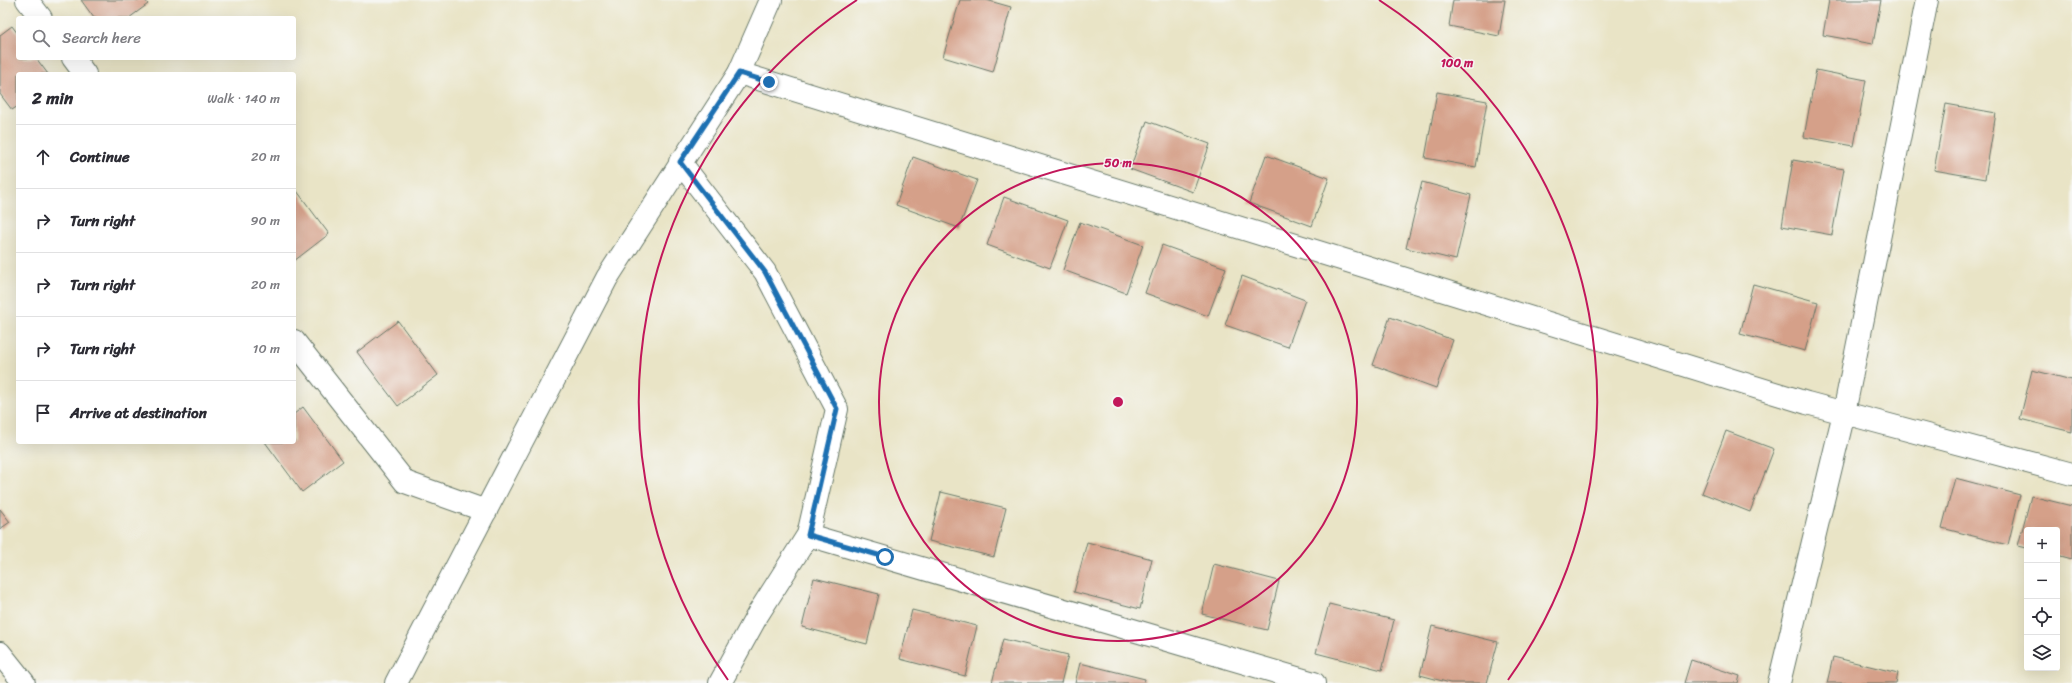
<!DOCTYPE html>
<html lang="en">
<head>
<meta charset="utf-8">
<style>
	body { margin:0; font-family:Sriracha,sans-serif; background:#f2f2f3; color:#2b2b33 }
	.controls { position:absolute; right:12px; bottom:12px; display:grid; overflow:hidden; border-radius:4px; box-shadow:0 4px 16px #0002 }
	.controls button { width:36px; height:36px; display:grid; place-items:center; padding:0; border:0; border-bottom:1px solid #e1e1e2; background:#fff; color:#2b2b33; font:20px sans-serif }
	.stop { position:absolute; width:12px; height:12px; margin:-9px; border:3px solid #1f6fb2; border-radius:50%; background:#fff }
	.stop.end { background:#1f6fb2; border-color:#fff; box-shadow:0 1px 4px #0008 }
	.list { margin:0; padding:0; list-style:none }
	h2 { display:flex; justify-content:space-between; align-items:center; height:52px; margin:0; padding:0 16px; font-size:17px }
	h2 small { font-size:13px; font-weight:400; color:#7c7c81 }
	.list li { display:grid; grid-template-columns:26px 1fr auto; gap:12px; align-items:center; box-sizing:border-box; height:64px; padding:0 16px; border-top:1px solid #e1e1e2 }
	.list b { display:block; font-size:15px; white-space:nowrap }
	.list em { font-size:13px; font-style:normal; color:#7c7c81 }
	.icon { flex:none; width:22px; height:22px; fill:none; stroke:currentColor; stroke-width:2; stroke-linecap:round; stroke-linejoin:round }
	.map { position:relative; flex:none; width:2072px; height:683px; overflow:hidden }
	.search { position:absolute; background:#fff; box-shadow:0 4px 16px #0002; left:16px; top:16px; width:280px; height:44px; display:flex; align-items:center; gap:10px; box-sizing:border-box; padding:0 14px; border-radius:4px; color:#7c7c81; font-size:15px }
	.panel { position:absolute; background:#fff; box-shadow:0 4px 16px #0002; left:16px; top:72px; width:280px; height:372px; border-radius:4px }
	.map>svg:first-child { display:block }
	.building { fill:#d5a089 }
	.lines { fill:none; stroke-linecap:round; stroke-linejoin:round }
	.street-casing { stroke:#667767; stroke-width:24 }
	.secondary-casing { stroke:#667767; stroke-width:24 }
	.street { stroke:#fff; stroke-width:22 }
	.secondary { stroke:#fff; stroke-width:22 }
	.route { stroke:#1f6fb2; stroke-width:5 }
	.ring { fill:none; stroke:#c2185b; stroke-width:2 }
	.centre { fill:#c2185b; stroke:#f6f6f2; stroke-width:2 }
	.ring-label { font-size:12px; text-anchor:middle; font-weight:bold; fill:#c2185b; stroke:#f6f6f2; stroke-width:3; stroke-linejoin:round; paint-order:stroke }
</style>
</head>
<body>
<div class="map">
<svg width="2072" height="683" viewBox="0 0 2072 683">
	<rect width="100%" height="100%" fill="#f6f6f2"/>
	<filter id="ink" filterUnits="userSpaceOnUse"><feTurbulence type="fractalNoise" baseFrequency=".025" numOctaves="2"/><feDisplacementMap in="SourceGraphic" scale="8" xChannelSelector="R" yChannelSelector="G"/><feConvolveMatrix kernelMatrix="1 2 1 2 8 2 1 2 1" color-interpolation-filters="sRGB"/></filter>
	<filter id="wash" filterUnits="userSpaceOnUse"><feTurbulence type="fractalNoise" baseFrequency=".012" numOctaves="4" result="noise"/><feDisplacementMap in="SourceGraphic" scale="16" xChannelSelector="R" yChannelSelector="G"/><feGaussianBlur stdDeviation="0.9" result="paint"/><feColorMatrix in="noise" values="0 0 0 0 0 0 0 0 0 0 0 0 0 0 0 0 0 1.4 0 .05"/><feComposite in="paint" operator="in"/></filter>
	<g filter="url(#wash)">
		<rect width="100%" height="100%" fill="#e9e4c6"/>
		<g id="blocks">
			<!-- building -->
			<path class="building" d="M81 0H145L148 4 129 18H94Z
				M960 0H986L1011 7 993 72 943 57Z
				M1453 0H1505L1499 36 1449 26Z
				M1829 0H1881L1873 44 1823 35Z
				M12 26 18 34V58H36L48 74H18V106L12 110 0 94V35Z
				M1816 70 1866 80 1854 146 1804 137Z
				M1437 92 1487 101 1476 167 1425 158Z
				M1946 104 1996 113 1985 179 1934 170Z
				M1147 121 1210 144 1193 192 1130 169Z
				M1266 155 1329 178 1312 226 1249 203Z
				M913 157 977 180 959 228 896 205Z
				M1793 160 1844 169 1832 235 1782 226Z
				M1422 182 1471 195 1456 260 1406 248Z
				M294 187 329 234 294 261Z
				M1004 197 1068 220 1050 268 987 245Z
				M1080 222 1143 245 1126 293 1063 270Z
				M1162 245 1226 268 1208 316 1145 293Z
				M1242 276 1305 300 1288 347 1225 325Z
				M1753 284 1818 302 1805 351 1740 334Z
				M1390 317 1453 340 1436 388 1373 365Z
				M398 321 438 375 398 406 357 352Z
				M2032 370 2072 380V432L2020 419Z
				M303 407 343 461 302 492 265 442H294V414Z
				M1726 431 1774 449 1750 512 1702 493Z
				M1955 478 2020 495 2008 545 1942 528Z
				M941 492 1006 508 994 557 929 541Z
				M2031 496 2072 506V559L2057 555V530H2027V548L2018 546Z
				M0 509 10 522 0 529Z
				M1087 542 1152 559 1140 609 1074 592Z
				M1214 564 1279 581 1267 630 1202 614Z
				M814 578 879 594 867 644 802 627Z
				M1329 604 1394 620 1382 670 1316 653Z
				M912 610 977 626 965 676 900 659Z
				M1432 626 1498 642 1487 683H1450L1420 675Z
				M1003 639 1068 655 1061 683H992Z
				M1833 657 1898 673 1896 683H1827Z
				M1691 660 1740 676 1738 683H1684Z
				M1080 663 1145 679 1144 683H1075Z"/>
		</g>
	</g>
	<g filter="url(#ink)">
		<use href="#blocks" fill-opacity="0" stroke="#667767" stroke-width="1"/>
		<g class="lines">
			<defs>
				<path id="street" d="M27 0 41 18
					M73 58 85 74
					M739 73 1807 403 2072 474
					M680 162 765 272 837 409 808 535 758 614 720 683
					M294 341 405 482 486 511
					M808 535 1314 683
					M0 653 24 683
					M1779 683 1844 413 1927 0"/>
				<path id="secondary" d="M396 683 607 278 739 73 771 0"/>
			</defs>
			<!-- street casing -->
			<use href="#street" class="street-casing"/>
			<!-- secondary casing -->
			<use href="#secondary" class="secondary-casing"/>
			<!-- street -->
			<use href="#street" class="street"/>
			<!-- secondary -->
			<use href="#secondary" class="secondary"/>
		</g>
	</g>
	<g class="lines" filter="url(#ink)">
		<!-- route -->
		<path class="route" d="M769 82 739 73 680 162 765 272 837 409 808 535 885 557"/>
	</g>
	<!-- distance rings -->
	<g class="ring">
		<circle cx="1118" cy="402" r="239"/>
		<path d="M728 680A479 479 0 0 1 857 0M1379 0A479 479 0 0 1 1508 680"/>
	</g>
	<circle cx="1118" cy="402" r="6" class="centre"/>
	<g class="ring-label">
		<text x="1457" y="67">100 m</text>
		<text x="1118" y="167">50 m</text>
	</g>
</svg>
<div class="controls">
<button>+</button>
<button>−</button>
<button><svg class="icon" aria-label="locate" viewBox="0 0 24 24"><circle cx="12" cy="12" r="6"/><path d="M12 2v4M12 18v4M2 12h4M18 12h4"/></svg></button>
<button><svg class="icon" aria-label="layers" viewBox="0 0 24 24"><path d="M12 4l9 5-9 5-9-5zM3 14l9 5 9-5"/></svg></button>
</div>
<div class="stop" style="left:885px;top:557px"></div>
<div class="stop end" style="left:769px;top:82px"></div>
<div class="search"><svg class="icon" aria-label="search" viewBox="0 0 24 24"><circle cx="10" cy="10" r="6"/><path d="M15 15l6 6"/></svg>Search here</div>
<section class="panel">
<h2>2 min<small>Walk · 140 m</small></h2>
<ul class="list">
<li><svg class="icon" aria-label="ahead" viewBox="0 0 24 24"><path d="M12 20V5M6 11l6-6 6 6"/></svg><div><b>Continue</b></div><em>20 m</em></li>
<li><svg class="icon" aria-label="right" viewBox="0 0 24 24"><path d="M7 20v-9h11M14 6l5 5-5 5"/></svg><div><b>Turn right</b></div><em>90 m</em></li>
<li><svg class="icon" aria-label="right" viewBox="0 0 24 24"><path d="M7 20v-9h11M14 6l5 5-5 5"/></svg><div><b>Turn right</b></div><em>20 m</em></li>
<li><svg class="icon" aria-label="right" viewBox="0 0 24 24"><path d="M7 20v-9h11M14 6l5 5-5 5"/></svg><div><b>Turn right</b></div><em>10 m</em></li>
<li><svg class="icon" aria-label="arrive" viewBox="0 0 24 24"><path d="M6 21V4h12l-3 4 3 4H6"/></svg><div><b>Arrive at destination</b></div></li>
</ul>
</section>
</div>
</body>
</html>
